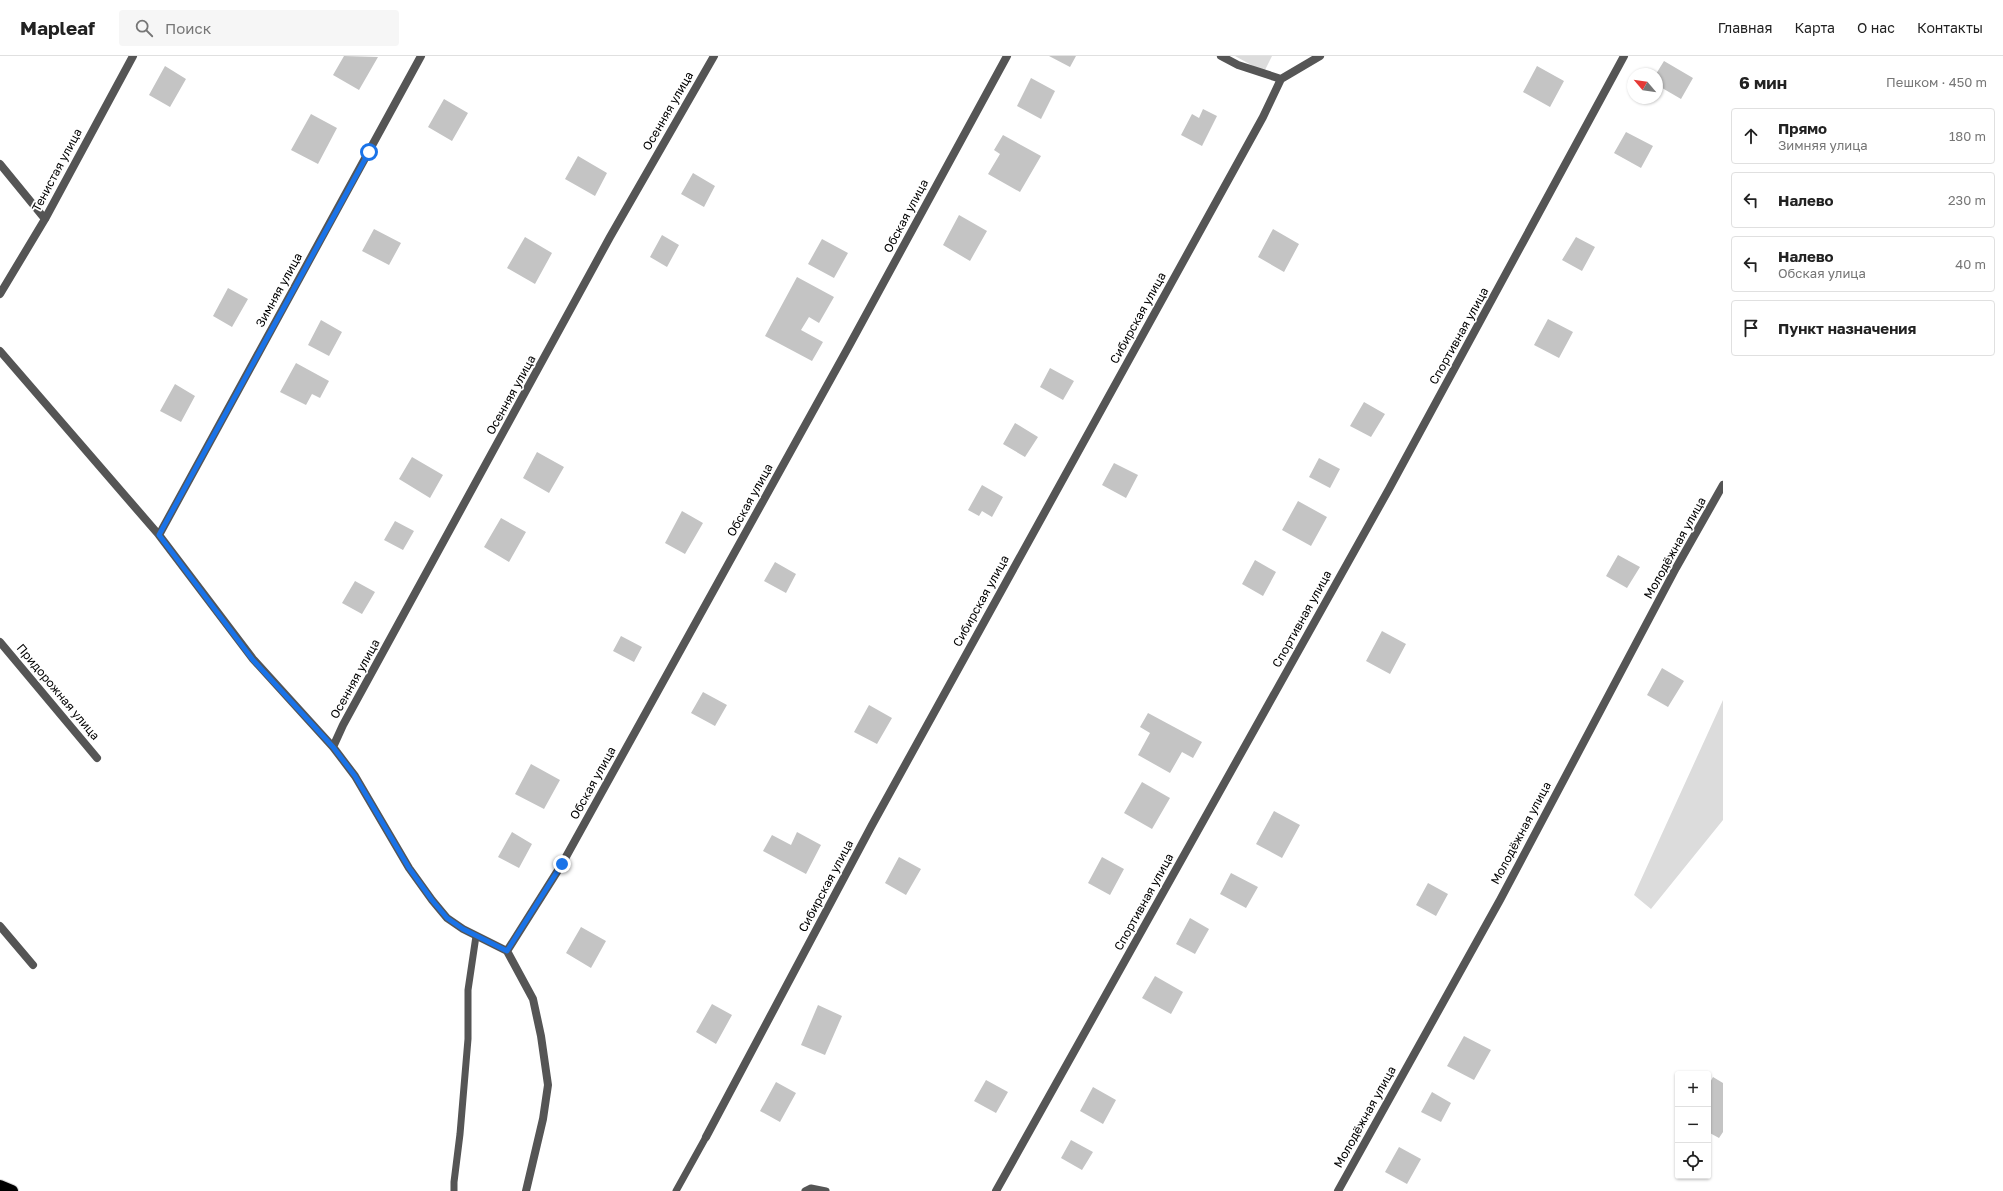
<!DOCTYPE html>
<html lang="ru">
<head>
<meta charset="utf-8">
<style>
	body { margin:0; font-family:"Golos Text",sans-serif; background:#f6f6f6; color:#222 }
	.controls { position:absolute; right:12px; bottom:12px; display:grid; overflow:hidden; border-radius:4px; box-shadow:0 1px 3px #0004 }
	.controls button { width:36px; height:36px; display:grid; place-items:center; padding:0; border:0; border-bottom:1px solid #e0e0e0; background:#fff; color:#222; font:20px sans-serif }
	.compass { position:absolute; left:1627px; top:12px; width:36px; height:36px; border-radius:50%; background:#fff; box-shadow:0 1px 3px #0004; rotate:299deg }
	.stop { position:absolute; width:12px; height:12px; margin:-9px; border:3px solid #1a73e8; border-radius:50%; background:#fff }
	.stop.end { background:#1a73e8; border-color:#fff; box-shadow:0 1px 4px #0008 }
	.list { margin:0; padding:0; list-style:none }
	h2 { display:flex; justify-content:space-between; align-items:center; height:52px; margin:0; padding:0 16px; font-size:17px }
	h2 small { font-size:13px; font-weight:400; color:#767676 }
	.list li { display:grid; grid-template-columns:26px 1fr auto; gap:12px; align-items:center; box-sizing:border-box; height:56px; margin:0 8px 8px; padding:0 8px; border:1px solid #e0e0e0; border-radius:4px }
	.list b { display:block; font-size:15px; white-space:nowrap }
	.list p { margin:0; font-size:13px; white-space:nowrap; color:#767676 }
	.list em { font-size:13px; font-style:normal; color:#767676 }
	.icon { flex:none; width:22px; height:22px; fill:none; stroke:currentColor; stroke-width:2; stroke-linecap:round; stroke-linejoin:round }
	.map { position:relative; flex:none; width:1723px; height:1135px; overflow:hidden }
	header { display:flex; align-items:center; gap:24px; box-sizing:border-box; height:56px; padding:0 20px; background:#fff; border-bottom:1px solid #e0e0e0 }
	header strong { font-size:19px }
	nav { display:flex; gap:22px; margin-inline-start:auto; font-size:14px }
	.search { width:280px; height:36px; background:#f6f6f6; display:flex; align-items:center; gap:10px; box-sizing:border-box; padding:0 14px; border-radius:4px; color:#767676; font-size:15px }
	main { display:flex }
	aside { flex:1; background:#fff }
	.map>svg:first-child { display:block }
	.green { fill:#dcdcdc }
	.building { fill:#c4c4c4 }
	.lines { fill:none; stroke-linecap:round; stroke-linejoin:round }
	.highway-casing { stroke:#dbdbdb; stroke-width:14 }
	.lane { stroke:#555; stroke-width:7 }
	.street { stroke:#555; stroke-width:8 }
	.highway { stroke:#000; stroke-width:12 }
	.route { stroke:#1a73e8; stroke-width:5 }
	.labels { text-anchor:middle; stroke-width:3.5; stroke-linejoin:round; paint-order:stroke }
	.street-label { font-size:12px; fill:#000; stroke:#fff }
</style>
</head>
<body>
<header>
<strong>Mapleaf</strong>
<div class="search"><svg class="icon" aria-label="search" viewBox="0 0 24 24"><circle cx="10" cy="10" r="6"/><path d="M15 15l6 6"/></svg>Поиск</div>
<nav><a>Главная</a><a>Карта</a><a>О нас</a><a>Контакты</a></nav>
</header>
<main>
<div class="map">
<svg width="1723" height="1135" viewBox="0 0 1723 1135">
	<rect width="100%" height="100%" fill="#fff"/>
	<!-- green -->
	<path class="green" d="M1235 0H1272L1264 16Z
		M1723 644V764L1651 853 1634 839Z"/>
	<!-- building -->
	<path class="building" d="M344 0 378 1 359 34 333 19Z
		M1049 0H1076L1070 11Z
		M1664 5 1693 22 1681 43 1657 29 1656 18Z
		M165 10 186 23 170 51 149 39Z
		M1537 10 1564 25 1550 51 1523 36Z
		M1031 22 1055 35 1041 63 1017 50Z
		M444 43 468 57 452 85 428 71Z
		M1203 53 1217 60 1202 90 1181 79 1192 58 1199 62Z
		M311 58 337 72 318 108 291 94Z
		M1626 76 1653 90 1641 112 1614 97Z
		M1003 79 1041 100 1020 136 988 118 1000 98 994 94Z
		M578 100 607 117 595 140 565 123Z
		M693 117 715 130 704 151 681 138Z
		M959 159 987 175 970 205 943 189Z
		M374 173 401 187 389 209 362 195Z
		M1273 173 1299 188 1284 216 1258 201Z
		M662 179 679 189 667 211 650 201Z
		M525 181 552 197 535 228 507 212Z
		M1576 181 1595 191 1582 215 1562 204Z
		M822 183 848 197 834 222 808 208Z
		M797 221 834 241 819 267 809 261 801 274 823 286 812 305 765 280Z
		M228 232 248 243 232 271 213 260Z
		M1548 263 1573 276 1559 302 1534 289Z
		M321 264 342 276 329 300 308 289Z
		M296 307 329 325 320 342 312 338 306 349 280 336Z
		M1050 312 1074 325 1063 344 1040 331Z
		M175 328 195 340 181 366 160 355Z
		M1364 346 1385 358 1371 381 1350 370Z
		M1015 367 1038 381 1025 401 1003 388Z
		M537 396 564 411 549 437 523 422Z
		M412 401 443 419 430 442 399 423Z
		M1319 402 1340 413 1330 432 1309 421Z
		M1114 407 1138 419 1126 442 1102 429Z
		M982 429 1003 441 992 461 982 455 979 460 968 454Z
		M1298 445 1327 461 1311 490 1282 474Z
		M682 455 703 467 685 498 665 487Z
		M501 462 526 476 509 506 484 491Z
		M395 465 414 475 403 494 384 484Z
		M1618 499 1640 511 1627 532 1606 520Z
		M1255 504 1276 516 1263 540 1242 528Z
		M775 506 796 518 786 537 764 525Z
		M355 525 375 536 362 558 342 547Z
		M1382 575 1406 588 1390 618 1366 605Z
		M621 580 642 591 634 606 613 595Z
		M1662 612 1684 625 1668 651 1647 639Z
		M703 636 727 649 715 670 691 657Z
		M869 649 892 662 877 688 854 676Z
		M1148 657 1202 686 1193 702 1182 696 1170 717 1138 699 1150 677 1140 671Z
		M531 708 560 724 544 753 515 738Z
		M1142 726 1170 742 1152 773 1124 757Z
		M1274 755 1300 769 1282 802 1256 788Z
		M512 776 532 788 519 812 498 801Z
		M797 776 821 789 806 818 763 795 772 779 791 789Z
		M899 801 921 813 906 839 885 827Z
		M1102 801 1124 813 1110 839 1088 827Z
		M1231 817 1258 831 1246 852 1220 838Z
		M1428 827 1448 838 1436 860 1416 849Z
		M1190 862 1209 873 1195 898 1176 888Z
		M581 871 606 885 591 912 566 897Z
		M1155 920 1183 936 1171 958 1142 942Z
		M712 948 732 959 716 988 696 976Z
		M818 949 842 960 825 999 801 989Z
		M1464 980 1491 994 1474 1024 1447 1010Z
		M1713 1021 1723 1027V1076L1719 1082 1708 1076V1065L1711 1060 1708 1058V1030Z
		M986 1024 1008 1036 996 1057 974 1045Z
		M776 1026 796 1037 780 1066 760 1055Z
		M1093 1031 1116 1044 1103 1068 1080 1055Z
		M1432 1036 1451 1047 1441 1066 1421 1056Z
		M1071 1084 1093 1096 1082 1114 1061 1102Z
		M1399 1091 1421 1103 1407 1128 1385 1116Z"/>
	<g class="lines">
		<defs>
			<path id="highway" d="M0 1130 12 1135"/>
		</defs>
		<!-- highway casing -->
		<use href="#highway" class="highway-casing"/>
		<!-- lane -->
		<path class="lane" d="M454 1135V1126L460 1078 468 983V934L476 880
			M676 1135 706 1081
			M805 1135 811 1132 826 1135"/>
		<!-- street -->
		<path class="street" d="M1221 0 1238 9 1281 23 1320 0
			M0 108 45 163
			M0 238 45 163 133 0
			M0 295 159 479 253 603 333 691 355 720 409 812 432 844 447 862 463 873 507 895 533 943 541 980 548 1029 543 1063 526 1135
			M159 479 421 0
			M0 586 97 702
			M333 691 343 669 610 181 714 0
			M0 870 33 909
			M507 895 562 808 849 290 1007 0
			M706 1081 872 769 1263 61 1281 23
			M996 1135 1389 433 1624 0
			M1338 1135 1500 844 1676 512 1723 429"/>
		<!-- highway -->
		<use href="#highway" class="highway"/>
	</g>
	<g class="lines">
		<!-- route -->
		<path class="route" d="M369 96 159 479 253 604 333 691 355 720 409 812 432 844 447 862 463 873 507 895 562 808"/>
	</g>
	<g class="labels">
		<!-- street labels -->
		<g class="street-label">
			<text transform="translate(668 55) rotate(-60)" y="4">Осенняя улица</text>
			<text transform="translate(57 114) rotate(-62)" y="4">Тенистая улица</text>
			<text transform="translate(906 160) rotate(-62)" y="4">Обская улица</text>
			<text transform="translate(279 234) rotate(-61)" y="4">Зимняя улица</text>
			<text transform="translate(1138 262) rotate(-61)" y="4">Сибирская улица</text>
			<text transform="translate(1459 280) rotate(-61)" y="4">Спортивная улица</text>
			<text transform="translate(511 339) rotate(-61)" y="4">Осенняя улица</text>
			<text transform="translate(750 444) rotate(-61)" y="4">Обская улица</text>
			<text transform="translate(1675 492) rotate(-61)" y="4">Молодёжная улица</text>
			<text transform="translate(981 545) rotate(-61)" y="4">Сибирская улица</text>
			<text transform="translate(1302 563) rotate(-61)" y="4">Спортивная улица</text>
			<text transform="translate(355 623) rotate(-61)" y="4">Осенняя улица</text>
			<text transform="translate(58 636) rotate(50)" y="4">Придорожная улица</text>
			<text transform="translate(593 727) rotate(-61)" y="4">Обская улица</text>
			<text transform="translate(1521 777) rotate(-62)" y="4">Молодёжная улица</text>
			<text transform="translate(826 830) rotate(-62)" y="4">Сибирская улица</text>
			<text transform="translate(1144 846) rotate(-61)" y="4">Спортивная улица</text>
			<text transform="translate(1365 1061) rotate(-61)" y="4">Молодёжная улица</text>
		</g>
	</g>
</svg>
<div class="controls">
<button>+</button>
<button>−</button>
<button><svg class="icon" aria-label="locate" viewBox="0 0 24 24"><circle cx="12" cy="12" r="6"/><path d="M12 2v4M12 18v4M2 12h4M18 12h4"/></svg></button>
</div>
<svg class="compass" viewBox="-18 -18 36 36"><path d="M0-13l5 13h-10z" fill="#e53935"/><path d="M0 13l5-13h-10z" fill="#767676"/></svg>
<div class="stop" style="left:369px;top:96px"></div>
<div class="stop end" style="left:562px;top:808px"></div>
</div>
<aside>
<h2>6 мин<small>Пешком · 450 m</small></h2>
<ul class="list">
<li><svg class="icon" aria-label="ahead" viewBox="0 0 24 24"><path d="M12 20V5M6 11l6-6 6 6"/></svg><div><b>Прямо</b><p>Зимняя улица</p></div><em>180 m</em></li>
<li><svg class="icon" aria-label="left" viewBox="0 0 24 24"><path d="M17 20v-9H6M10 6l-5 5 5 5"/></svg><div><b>Налево</b></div><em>230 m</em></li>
<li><svg class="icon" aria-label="left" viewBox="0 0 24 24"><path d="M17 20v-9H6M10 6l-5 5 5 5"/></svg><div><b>Налево</b><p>Обская улица</p></div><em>40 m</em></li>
<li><svg class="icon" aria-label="arrive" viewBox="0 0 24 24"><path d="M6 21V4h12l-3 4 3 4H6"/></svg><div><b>Пункт назначения</b></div></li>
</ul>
</aside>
</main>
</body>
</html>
